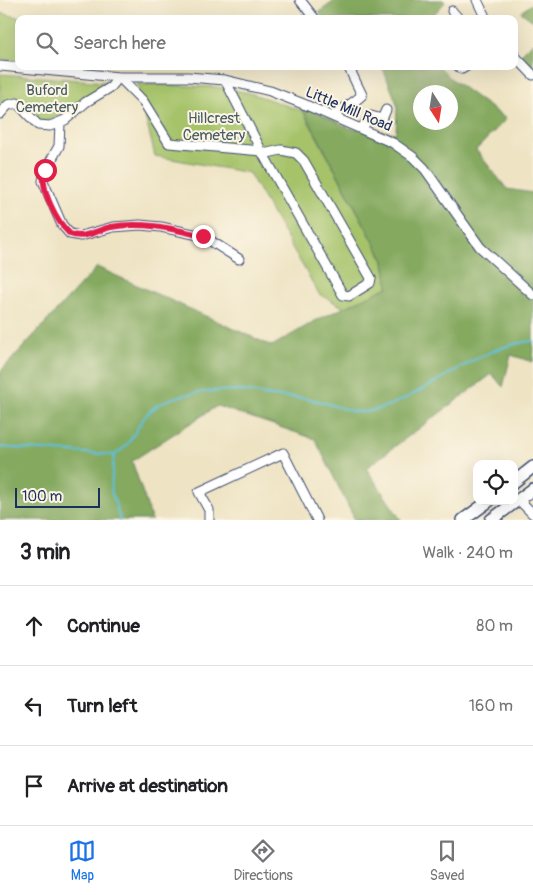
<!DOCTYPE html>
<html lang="en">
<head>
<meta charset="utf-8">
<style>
	body { margin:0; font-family:Pangolin,sans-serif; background:#f2f2f2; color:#202124 }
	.controls { position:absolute; right:15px; bottom:15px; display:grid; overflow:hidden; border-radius:10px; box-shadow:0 5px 20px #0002 }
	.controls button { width:45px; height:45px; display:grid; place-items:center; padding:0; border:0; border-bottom:1px solid #e0e0e0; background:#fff; color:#202124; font:25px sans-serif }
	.compass { position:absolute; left:413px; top:85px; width:45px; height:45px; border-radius:50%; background:#fff; box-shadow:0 5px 20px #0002; rotate:168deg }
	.scale { position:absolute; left:15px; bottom:12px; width:85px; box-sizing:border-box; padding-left:5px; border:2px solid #1b2f5e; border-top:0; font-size:14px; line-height:18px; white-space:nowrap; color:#1b2f5e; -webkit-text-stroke:4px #fcf5e5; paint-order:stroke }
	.stop { position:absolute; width:15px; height:15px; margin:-11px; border:4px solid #e11d48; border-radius:50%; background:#fff }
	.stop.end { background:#e11d48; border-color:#fff; box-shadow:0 1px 5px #0008 }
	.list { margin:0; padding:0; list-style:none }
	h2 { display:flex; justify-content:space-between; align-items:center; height:65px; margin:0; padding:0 20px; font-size:21px }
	h2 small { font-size:16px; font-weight:400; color:#757577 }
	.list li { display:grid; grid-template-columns:32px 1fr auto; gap:15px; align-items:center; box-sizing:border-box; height:80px; padding:0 20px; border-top:1px solid #e0e0e0 }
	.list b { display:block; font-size:19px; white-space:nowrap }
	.list em { font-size:16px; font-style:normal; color:#757577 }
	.icon { flex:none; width:28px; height:28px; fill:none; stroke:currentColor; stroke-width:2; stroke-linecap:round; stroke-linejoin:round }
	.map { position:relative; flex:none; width:533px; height:520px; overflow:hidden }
	.search { position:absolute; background:#fff; box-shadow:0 5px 20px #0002; left:15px; right:15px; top:15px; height:55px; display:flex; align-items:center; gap:12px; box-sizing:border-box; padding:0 18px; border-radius:10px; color:#757577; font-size:19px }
	.sheet { height:305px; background:#fff }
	nav { display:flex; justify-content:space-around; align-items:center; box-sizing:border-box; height:70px; border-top:1px solid #e0e0e0; background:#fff; font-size:14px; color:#757577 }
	nav a { display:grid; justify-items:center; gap:2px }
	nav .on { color:#1a73e8 }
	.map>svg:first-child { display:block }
	.green { fill:#a6c36a; stroke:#607964 }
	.forest { fill:#84a95e; stroke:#506c5e; fill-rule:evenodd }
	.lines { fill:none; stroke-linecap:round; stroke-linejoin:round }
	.stream { stroke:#5cc0da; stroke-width:2 }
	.minor-casing { stroke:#3b4a6d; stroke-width:11 }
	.major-casing { stroke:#3b4a6d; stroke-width:14 }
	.minor { stroke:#fff; stroke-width:9 }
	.major { stroke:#fff; stroke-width:11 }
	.route { stroke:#e11d48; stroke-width:6 }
	.labels { text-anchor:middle; stroke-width:4; stroke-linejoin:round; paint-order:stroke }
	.park-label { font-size:15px; fill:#455b62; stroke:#fcf5e5 }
	.street-label { font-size:15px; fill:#1b2f5e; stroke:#fcf5e5 }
</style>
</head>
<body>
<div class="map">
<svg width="533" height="520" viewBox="0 0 533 520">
	<rect width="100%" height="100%" fill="#fcf5e5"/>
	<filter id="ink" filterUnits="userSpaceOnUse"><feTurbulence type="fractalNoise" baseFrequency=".02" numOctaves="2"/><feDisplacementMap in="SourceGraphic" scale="10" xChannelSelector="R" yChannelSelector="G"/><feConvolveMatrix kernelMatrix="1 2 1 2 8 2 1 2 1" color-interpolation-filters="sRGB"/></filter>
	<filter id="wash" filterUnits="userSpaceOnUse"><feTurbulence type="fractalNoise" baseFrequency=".0096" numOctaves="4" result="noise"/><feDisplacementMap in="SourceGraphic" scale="20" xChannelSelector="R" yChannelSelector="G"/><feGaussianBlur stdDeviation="1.12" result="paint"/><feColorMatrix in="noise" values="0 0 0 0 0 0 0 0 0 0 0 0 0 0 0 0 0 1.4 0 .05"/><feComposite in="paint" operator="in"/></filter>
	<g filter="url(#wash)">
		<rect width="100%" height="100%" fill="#eee3c3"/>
		<!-- green -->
		<path class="green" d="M0 13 26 19H19V61L0 59Z
			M0 74 106 82V85L59 117 43 122 37 119 21 101 9 100 0 107Z
			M137 84 217 87 250 93 303 111 384 261 388 287 345 308 319 294 249 173 155 156Z"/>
		<!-- forest -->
		<path class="forest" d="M336 0H443L445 2 430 19H323L319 12Z
			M533 3V21L521 12Z
			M533 42V69L520 55Z
			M382 66H439L450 78 506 119 476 150 507 189 533 193V362L511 355 503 387 492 374 366 468 401 520H355L315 439 217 406 132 461 152 520H0V372L97 267 272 346 315 321 388 287 384 261 300 104 350 128 396 133 397 104ZM420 92H450V122H420Z"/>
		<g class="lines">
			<!-- stream -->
			<path class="stream" d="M0 447 114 455C135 444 138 416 158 405 180 392 218 389 243 391 253 392 263 395 273 396 288 397 304 397 318 401 336 405 351 415 370 411 428 398 473 346 533 341
				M114 455 111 489 120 520"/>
		</g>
	</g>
	<g filter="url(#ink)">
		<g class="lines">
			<defs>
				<path id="minor" d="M300 0 315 19
					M477 0 486 19
					M452 11 459 19
					M514 55 533 75
					M0 66 119 77H188L225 80 270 91 306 105 393 143 413 157 425 169 480 247 533 295
					M458 66 462 69 467 66
					M225 80 263 154
					M0 114 8 105 17 103 38 125 50 126 65 120 86 102 111 87 119 77 143 101 169 143 262 151
					M333 116C343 108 353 104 362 95L348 66
					M60 123 59 146 45 171 43 181 62 225 70 234 81 236 113 227 140 225 161 227 203 236 239 259
					M361 129 371 116 382 119 386 110
					M281 150 296 153 304 161 371 278 370 283 349 296 343 295 263 154Z
					M519 500 533 514
					M209 520V510L199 492 283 453 317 520"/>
				<path id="major" d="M514 482 533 467
					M463 520 489 501
					M491 520 533 489"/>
			</defs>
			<!-- minor casing -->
			<use href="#minor" class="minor-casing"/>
			<!-- major casing -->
			<use href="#major" class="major-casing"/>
			<!-- minor -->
			<use href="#minor" class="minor"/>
			<!-- major -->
			<use href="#major" class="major"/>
		</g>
	</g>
	<g class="lines" filter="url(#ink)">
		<!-- route -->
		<path class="route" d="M45 170C39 189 57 222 70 234 84 240 97 230 111 227 142 221 173 229 203 236"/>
	</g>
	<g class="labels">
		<!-- park labels -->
		<g class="park-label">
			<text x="47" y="95">Buford<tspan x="47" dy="17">Cemetery</tspan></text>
			<text x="214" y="123">Hillcrest<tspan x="214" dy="17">Cemetery</tspan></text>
		</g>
		<!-- street labels -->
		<g class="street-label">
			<text transform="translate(349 109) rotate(23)" y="5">Little Mill Road</text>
		</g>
	</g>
</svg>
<div class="controls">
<button><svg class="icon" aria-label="locate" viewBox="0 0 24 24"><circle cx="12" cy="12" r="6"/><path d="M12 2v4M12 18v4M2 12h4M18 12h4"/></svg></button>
</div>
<svg class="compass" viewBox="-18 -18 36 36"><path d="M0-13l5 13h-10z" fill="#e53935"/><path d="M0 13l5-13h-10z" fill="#757577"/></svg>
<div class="scale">100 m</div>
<div class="stop" style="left:45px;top:170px"></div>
<div class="stop end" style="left:203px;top:236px"></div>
<div class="search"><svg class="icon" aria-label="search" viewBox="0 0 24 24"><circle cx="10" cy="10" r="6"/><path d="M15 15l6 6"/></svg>Search here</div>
</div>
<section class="sheet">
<h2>3 min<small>Walk · 240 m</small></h2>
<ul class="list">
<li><svg class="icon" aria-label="ahead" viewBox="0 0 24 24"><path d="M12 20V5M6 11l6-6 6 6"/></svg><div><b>Continue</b></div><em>80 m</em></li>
<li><svg class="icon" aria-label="left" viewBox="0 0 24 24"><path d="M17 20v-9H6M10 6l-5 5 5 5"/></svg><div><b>Turn left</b></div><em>160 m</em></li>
<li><svg class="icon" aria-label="arrive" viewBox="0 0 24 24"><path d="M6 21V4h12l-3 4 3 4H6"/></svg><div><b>Arrive at destination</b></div></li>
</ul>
</section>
<nav>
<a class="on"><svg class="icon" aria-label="map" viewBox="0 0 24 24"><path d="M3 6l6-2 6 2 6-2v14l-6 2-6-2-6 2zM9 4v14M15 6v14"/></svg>Map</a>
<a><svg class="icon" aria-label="directions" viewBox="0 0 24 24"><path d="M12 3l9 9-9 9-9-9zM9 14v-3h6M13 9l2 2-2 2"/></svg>Directions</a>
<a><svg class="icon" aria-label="saved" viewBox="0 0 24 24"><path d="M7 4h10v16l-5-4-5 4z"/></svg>Saved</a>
</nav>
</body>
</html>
